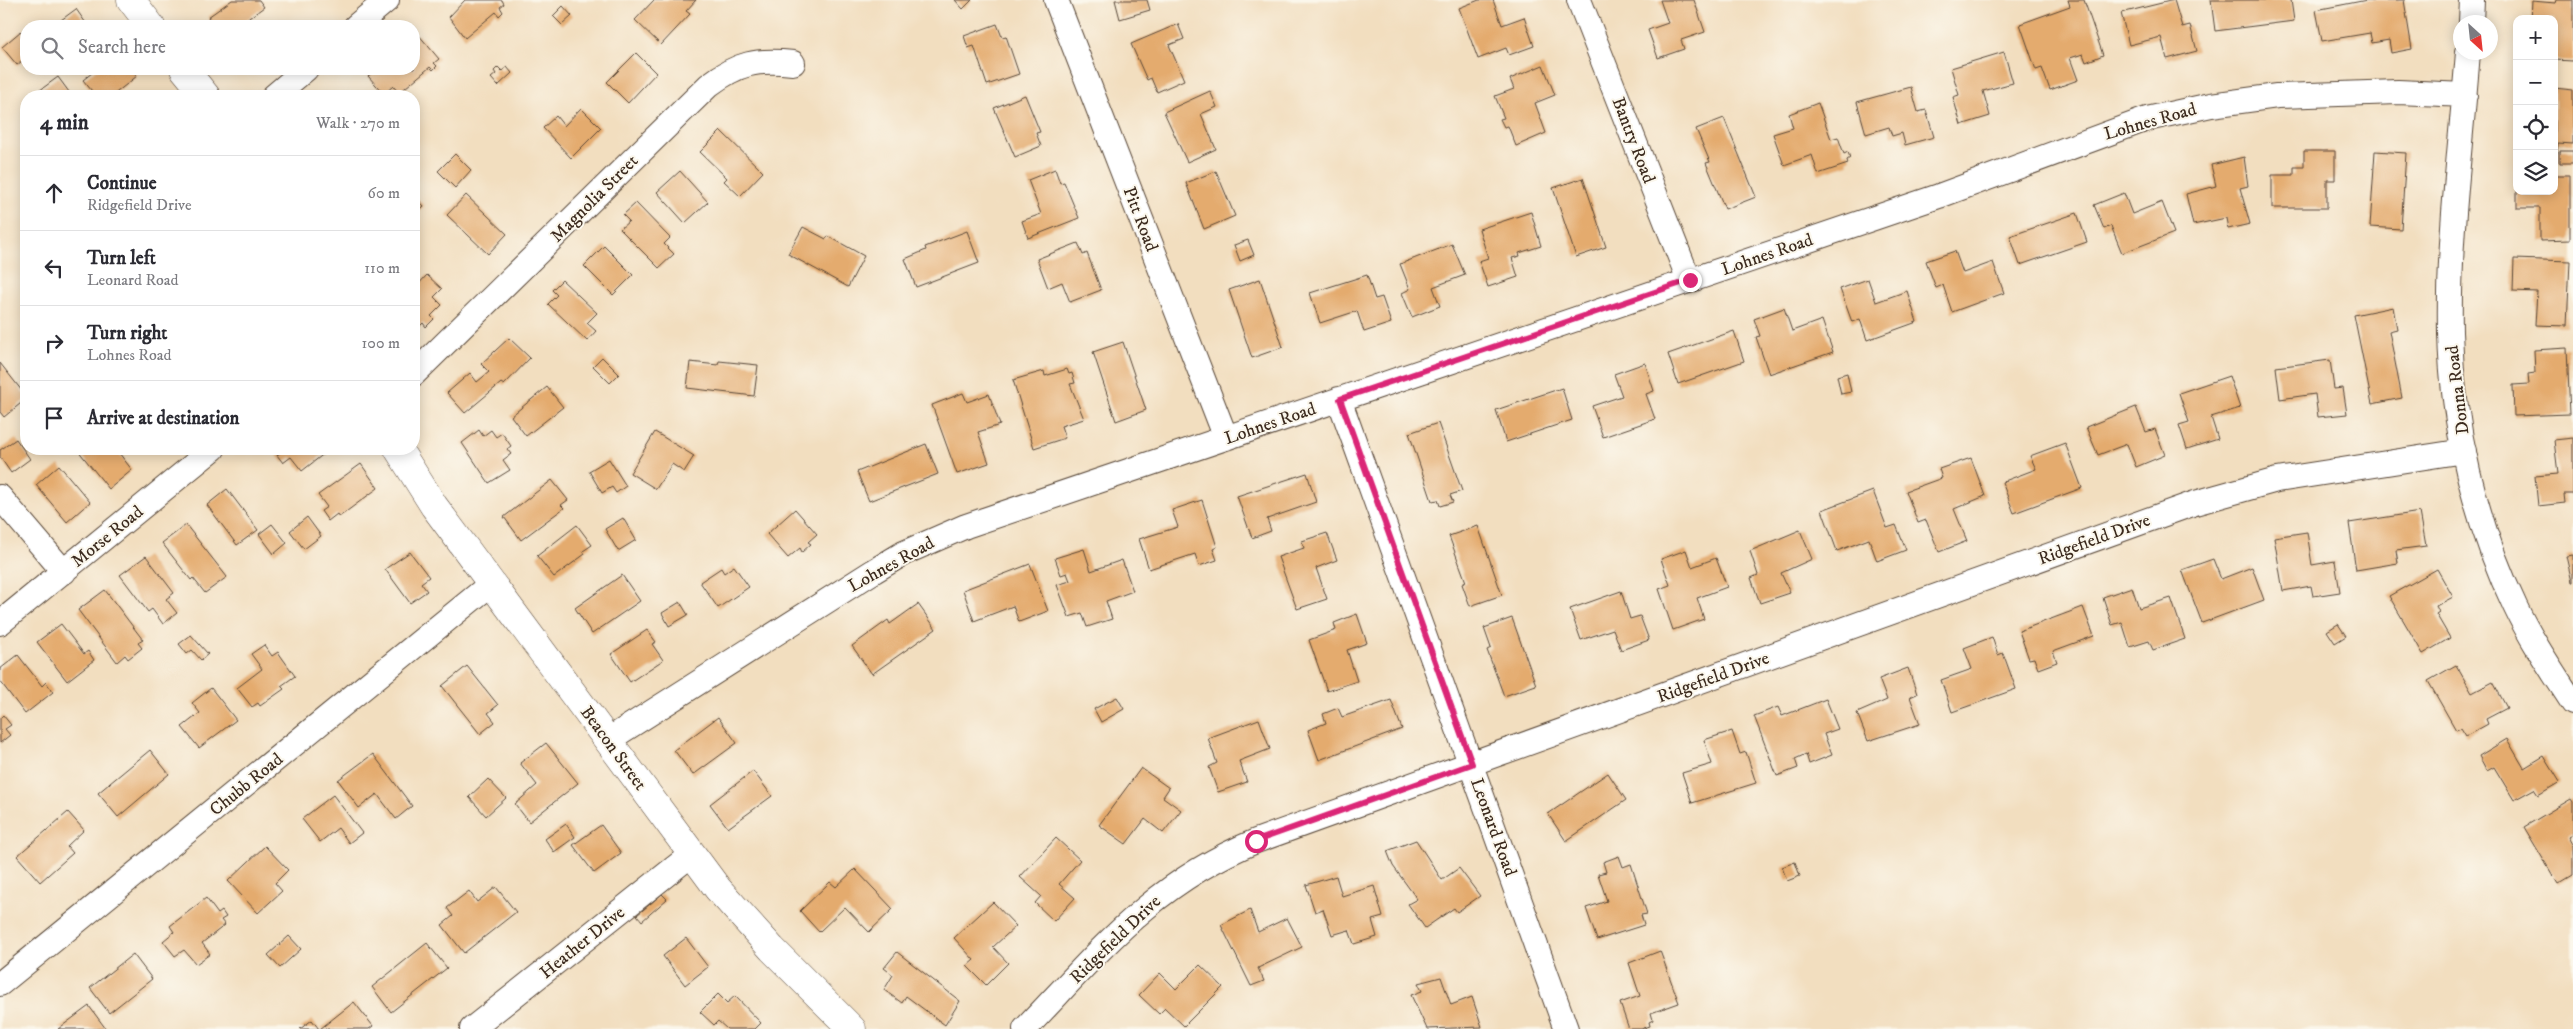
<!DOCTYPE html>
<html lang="en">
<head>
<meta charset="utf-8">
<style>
	body { margin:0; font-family:"IM FELL DW Pica",serif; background:#f7f7f7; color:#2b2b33 }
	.controls { position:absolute; right:15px; top:15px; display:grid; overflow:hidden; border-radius:10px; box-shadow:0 2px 12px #0003 }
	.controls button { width:45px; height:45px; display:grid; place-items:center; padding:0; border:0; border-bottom:1px solid #e1e1e2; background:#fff; color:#2b2b33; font:25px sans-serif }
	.compass { position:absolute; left:2453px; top:15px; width:45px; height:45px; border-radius:50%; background:#fff; box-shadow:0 2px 12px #0003; rotate:153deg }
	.stop { position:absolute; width:15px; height:15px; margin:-11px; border:4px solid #db2777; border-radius:50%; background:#fff }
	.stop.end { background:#db2777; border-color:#fff; box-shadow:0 1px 5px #0008 }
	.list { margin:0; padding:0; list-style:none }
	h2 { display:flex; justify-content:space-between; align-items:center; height:65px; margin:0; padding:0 20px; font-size:21px }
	h2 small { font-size:16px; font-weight:400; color:#7c7c81 }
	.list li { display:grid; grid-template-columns:32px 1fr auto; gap:15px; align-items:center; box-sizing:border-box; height:75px; padding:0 20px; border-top:1px solid #e1e1e2 }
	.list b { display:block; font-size:19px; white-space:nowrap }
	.list p { margin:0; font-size:16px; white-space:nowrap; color:#7c7c81 }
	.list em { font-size:16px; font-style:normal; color:#7c7c81 }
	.icon { flex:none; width:28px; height:28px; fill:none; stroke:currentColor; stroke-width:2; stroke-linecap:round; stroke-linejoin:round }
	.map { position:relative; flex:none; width:2573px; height:1029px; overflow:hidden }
	.search { position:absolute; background:#fff; box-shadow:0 2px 12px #0003; left:20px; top:20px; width:400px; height:55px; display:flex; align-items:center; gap:12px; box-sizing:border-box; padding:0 18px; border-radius:20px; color:#7c7c81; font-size:19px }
	.panel { position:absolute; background:#fff; box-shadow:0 2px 12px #0003; left:20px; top:90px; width:400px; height:365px; border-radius:20px }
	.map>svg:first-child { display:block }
	.building { fill:#e4ab6e }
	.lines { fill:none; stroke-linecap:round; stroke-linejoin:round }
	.minor-casing { stroke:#564536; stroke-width:26 }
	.tertiary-casing { stroke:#564536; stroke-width:29 }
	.minor { stroke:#fff; stroke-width:24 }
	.tertiary { stroke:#fff; stroke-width:28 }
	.route { stroke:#db2777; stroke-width:6 }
	.labels { text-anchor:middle; stroke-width:4; stroke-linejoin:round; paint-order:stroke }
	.street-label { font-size:18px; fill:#3b2a1e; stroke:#fbf7ec }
</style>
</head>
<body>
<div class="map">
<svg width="2573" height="1029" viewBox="0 0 2573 1029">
	<rect width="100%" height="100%" fill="#fbf7ec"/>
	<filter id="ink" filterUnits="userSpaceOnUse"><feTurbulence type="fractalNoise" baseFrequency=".02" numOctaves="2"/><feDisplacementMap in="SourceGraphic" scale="10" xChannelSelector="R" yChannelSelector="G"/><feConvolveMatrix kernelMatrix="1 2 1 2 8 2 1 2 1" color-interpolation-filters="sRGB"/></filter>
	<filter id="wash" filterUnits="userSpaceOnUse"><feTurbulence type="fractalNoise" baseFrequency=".0096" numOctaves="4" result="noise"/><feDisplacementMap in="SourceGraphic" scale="20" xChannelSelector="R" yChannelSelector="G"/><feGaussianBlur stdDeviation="1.12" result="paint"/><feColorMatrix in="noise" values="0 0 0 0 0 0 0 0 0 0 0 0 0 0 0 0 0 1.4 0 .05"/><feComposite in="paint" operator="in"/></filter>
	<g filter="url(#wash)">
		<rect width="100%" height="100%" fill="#f2debf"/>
		<g id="blocks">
			<!-- building -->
			<path class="building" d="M232 0H259L264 7 238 26H214L208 17Z
				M465 0H502L504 4 500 7 503 12 499 16 496 12 465 38 449 17Z
				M654 0H696L686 11 690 14 661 45 635 20Z
				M955 0H972L963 9Z
				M1115 0H1147L1150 10 1120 19Z
				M1479 0H1493L1502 25 1524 17 1534 46 1509 55 1506 48 1478 59 1459 8Z
				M1660 0H1694L1705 32 1681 40 1684 49 1658 58 1648 30 1668 23Z
				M2068 0H2084L2103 55 2086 62 2083 54 2070 58 2078 80 2050 90 2042 68 2036 70 2020 24 2070 6Z
				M2174 0 2182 27 2190 25 2197 51 2167 59 2161 37 2129 45 2121 13Z
				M2211 0H2291L2294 21 2215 31Z
				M2367 0H2404L2412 49 2391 53 2389 40 2372 43 2370 33 2322 41 2316 10Z
				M2556 0H2573V61L2554 60V19H2531L2532 1 2555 3Z
				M563 6 572 16 562 25 553 16Z
				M76 9 88 26H53Z
				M997 24 1002 37 1006 36 1019 74 987 85 974 46 968 48 964 36Z
				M1178 24 1184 39 1169 45 1184 80 1157 92 1151 78 1147 80 1131 44Z
				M21 31 26 37V58L17 65 2 47Z
				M418 34 439 59 434 63 437 66 433 70 430 67 399 93 393 86 384 94 368 76 377 69H414V38Z
				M2004 52 2013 83 1983 91 1990 116 1961 125 1953 97 1959 95 1951 68Z
				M636 53 656 73 628 103 607 82Z
				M1543 65 1555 95 1535 103 1546 133 1516 146 1508 126 1504 127 1500 119 1504 118 1495 96 1514 89 1510 79Z
				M498 67 502 71 507 67 512 73 498 86 491 78 496 74 494 71Z
				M97 69H131L137 76 112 96H96L83 80Z
				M58 77 72 96H32Z
				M1911 87 1918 112 1926 110 1934 137 1905 145 1902 133 1892 136 1889 127 1866 134 1857 102Z
				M2554 88 2573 90V144L2558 143 2557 153H2554Z
				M1210 91 1217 107 1201 114 1216 149 1187 162 1164 112Z
				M1025 95 1040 132 1036 133 1041 146 1015 157 994 108Z
				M1818 103 1831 139 1838 137 1844 154 1848 152 1850 158 1847 160 1848 164 1818 174 1812 155 1784 165 1773 134 1793 128 1789 114Z
				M581 108 601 128 571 158 543 128 556 116 564 126Z
				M1724 118 1756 197 1725 209 1706 163 1710 162 1696 129Z
				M721 131 763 172 740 196 724 181 727 178 700 152Z
				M2304 151H2335V180H2327V208H2272V175H2294V167H2304Z
				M2375 151 2406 153 2401 229 2370 227Z
				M2560 151H2573V163H2560Z
				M455 154 471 170 455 188 438 171Z
				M2244 157 2248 186 2240 188 2250 224 2228 229 2226 218 2193 225 2186 194 2216 186 2211 165Z
				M1055 169 1060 183 1064 182 1079 218 1028 238 1022 221 1041 214 1028 180Z
				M680 171 708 202 685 223 657 192Z
				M1216 171 1235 216 1204 229 1186 183Z
				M2554 175H2570V240L2540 241V208H2517V191H2554Z
				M1583 178 1606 247 1576 257 1553 188Z
				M2124 193 2132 214 2162 202 2174 233 2122 253 2111 226 2104 229 2094 205Z
				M414 195 424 206 414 215Z
				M466 195 507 234 488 254 447 215Z
				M636 203 670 238 664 244 674 254 659 268 620 229 629 221 623 215Z
				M1531 212 1541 246 1519 253 1520 256 1512 258 1518 277 1488 287 1479 261 1488 258 1479 229Z
				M2077 213 2087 242 2020 265 2010 236Z
				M803 227 826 239 828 236 864 256 848 287 788 254Z
				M967 231 979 263 916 287 905 259 926 250 925 247Z
				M1248 240 1254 255 1240 261 1234 245Z
				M1078 243 1083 255 1087 253 1101 290 1070 302 1062 282 1048 288 1037 259Z
				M1452 244 1465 275 1433 287 1440 306 1412 317 1402 293 1410 289 1400 264Z
				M604 246 633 275 613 295 584 266Z
				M1955 251 1963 273 1993 262 2004 293 1952 312 1943 285 1936 288 1926 261Z
				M2514 259 2570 261 2567 326 2535 325 2537 292 2513 291Z
				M427 275 442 289 434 297 442 305 431 316 434 319 426 327 423 323 414 332V289Z
				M1367 275 1375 299 1382 297 1391 323 1364 332 1357 311 1320 323 1310 293Z
				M1260 279 1283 347 1252 358 1229 290Z
				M1868 279 1876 302 1907 291 1917 322 1867 340 1860 319 1852 322 1840 289Z
				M562 280 597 313 587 323 596 331 587 341 548 304 557 295 552 290Z
				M2393 307 2397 329 2389 331 2402 398 2372 404 2354 315Z
				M1784 308 1792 331 1822 320 1833 352 1769 374 1756 337 1760 336 1754 319Z
				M1734 331 1744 361 1678 384 1668 354Z
				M509 338 530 358 504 385 501 383 465 413 447 393 470 373 477 382 489 372 481 364Z
				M1123 342 1146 410 1116 421 1093 352Z
				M2567 348 2570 414 2514 416 2513 385 2529 384 2528 374 2535 373 2534 350Z
				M602 357 619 374 610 383 593 366Z
				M2330 360 2334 389 2343 388 2347 414 2318 417 2315 394 2280 399 2276 367Z
				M719 361 758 365 754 396 687 388 690 362 718 365Z
				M0 363 26 396V399L4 417 0 412Z
				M1645 363 1654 391 1646 394 1655 419 1603 437 1592 406 1622 396 1614 374Z
				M1067 369 1069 374 1072 373 1075 383 1070 384 1084 419 1061 426 1065 438 1034 448 1013 380 1044 371 1045 376Z
				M1847 373 1851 392 1841 394 1837 376Z
				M2229 376 2240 408 2211 417 2218 439 2187 449 2179 425 2189 422 2179 393Z
				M547 387 563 407 526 436 511 416Z
				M1562 388 1572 420 1506 442 1496 410Z
				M963 393 967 402 989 394 1000 425 978 432 989 463 957 474 932 405Z
				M2136 407 2146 432 2155 429 2165 455 2136 467 2127 444 2098 455 2086 427Z
				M1438 423 1462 491 1450 495 1453 502 1440 506 1438 500 1432 501 1409 433Z
				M479 430 483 436 491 430 496 437 502 433 511 446 507 449 511 454 503 460 510 470 489 483 462 443Z
				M655 432 694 456 684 472 672 464 656 489 630 473Z
				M2573 438V494H2564L2565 503 2538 506 2535 476 2558 474 2554 440Z
				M16 439 30 459 11 473 0 457V450Z
				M2065 443 2082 488 2014 513 2002 482 2036 469 2030 456Z
				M926 444 938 474 869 501 857 472Z
				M77 449H116L132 470 109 489Z
				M285 449H330L302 471 291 457 283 463 277 455Z
				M1971 458 1985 496 1954 509 1967 541 1939 552 1926 520 1918 523 1906 491 1942 478 1939 469Z
				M609 459 626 486 616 493 612 487 602 493 589 471Z
				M361 464 378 488 339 517 337 514 328 521 321 511 327 507 318 495Z
				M59 465 90 502 67 522 36 485Z
				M1307 473 1316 502 1267 519 1271 531 1252 538 1237 496Z
				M552 480 568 500 561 505 564 508 521 540 504 517Z
				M227 489 258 530 237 545 207 505Z
				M1873 491 1887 528 1896 525 1906 550 1877 561 1869 539 1837 551 1822 510Z
				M1202 500 1217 547 1213 549 1217 560 1199 566 1195 554 1149 569 1139 539 1178 527 1172 510Z
				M795 509 817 534 808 542 811 544 802 552 800 548 788 558 767 534Z
				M2420 512 2426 546 2396 550 2398 563 2356 570 2349 523Z
				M307 517 321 536 304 549 290 531Z
				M623 518 636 540 618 551 605 529Z
				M272 524 287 543 274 554 259 534Z
				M186 525 227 577 205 593 193 578 191 580 162 543Z
				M577 525 592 545 583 551 585 554 554 577 537 556Z
				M1478 526 1502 595 1470 606 1462 584 1466 582 1449 536Z
				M1800 530 1812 559 1781 573 1790 593 1760 603 1751 578 1758 575 1750 551Z
				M2307 532 2312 565 2335 561 2340 592 2313 596 2311 586 2283 591 2274 537Z
				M1327 533 1337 560 1316 568 1327 599 1297 609 1278 557 1304 548 1302 541Z
				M1084 549 1091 571 1122 560 1133 591 1106 601 1112 619 1087 627 1082 613 1069 617 1057 585 1070 581 1067 573 1061 575 1055 558Z
				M1686 550 1692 567 1716 558 1727 587 1697 598 1704 619 1673 630 1659 589 1670 585 1661 559Z
				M410 552 429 577 421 583 427 591 410 603 385 569Z
				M2573 555V582H2572L2566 556Z
				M146 556 174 593 166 599 177 613 163 624 152 609 148 612 120 575Z
				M2213 559 2221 579 2252 567 2264 600 2202 623 2182 570Z
				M1030 564 1048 611 1019 622 1013 606 974 621 963 590Z
				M734 566 749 587 718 608 700 582 721 568 724 573Z
				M2437 569 2453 597 2436 606 2439 612 2436 614 2450 638 2423 654 2389 596Z
				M622 575 640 601 592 634 575 608Z
				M2132 587 2139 608 2171 598 2185 639 2153 650 2149 641 2130 647 2122 622 2112 625 2103 597Z
				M105 590 143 640 138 643 142 648 128 659 125 655 117 662 78 610Z
				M1621 591 1630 619 1640 616 1649 640 1621 650 1613 629 1581 640 1570 609Z
				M680 602 688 615 669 626 662 613Z
				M918 604 936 629 872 674 852 646 888 620 890 624Z
				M2083 607 2094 636 2053 651 2057 662 2038 669 2034 658 2029 659 2019 631Z
				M1357 614 1367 643 1347 650 1357 681 1327 691 1309 640 1336 630 1334 623Z
				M1512 618 1536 685 1504 696 1487 650 1491 648 1484 628Z
				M61 624 84 654 88 651 94 660 67 681 37 642Z
				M2338 624 2346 636 2335 643 2327 631Z
				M647 630 656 642 652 644 663 660 630 682 611 654Z
				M191 635 208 654 201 660 192 650 187 654 179 644Z
				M1992 637 1998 655 2003 653 2016 689 1952 712 1941 680 1972 669 1964 648Z
				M264 645 272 656 278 652 295 676 281 686 284 689 260 706 258 703 252 707 237 688 262 669 251 654Z
				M18 655 42 686 46 682 53 692 25 714 0 681V669Z
				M2456 665 2472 693 2493 682 2507 708 2486 719 2488 724 2466 736 2461 728 2456 730 2428 681Z
				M467 666 498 705 488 713 495 722 480 734 442 686Z
				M1908 668 1917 694 1910 697 1920 724 1868 741 1857 713 1887 700 1879 679Z
				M211 688 236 720 199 748 182 727 200 713 192 703Z
				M1117 697 1124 709 1101 722 1094 709Z
				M1826 699 1838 729 1824 734 1832 755 1809 764 1806 754 1795 759 1798 768 1777 776 1754 716 1778 707 1782 716Z
				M1391 700 1402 729 1319 760 1308 730 1326 723 1323 714 1338 708 1342 717Z
				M3 715 11 725 5 729 10 735 0 743V718Z
				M718 717 737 743 693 775 674 750Z
				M1259 719 1270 749 1239 761 1247 782 1218 792 1209 767 1217 763 1208 738Z
				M1732 731 1740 754 1746 752 1756 783 1692 803 1682 773 1712 764 1704 740Z
				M2507 739 2524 768 2544 756 2560 782 2538 795 2534 789 2514 800 2494 767 2487 771 2479 756Z
				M546 743 578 783 529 822 515 804 537 785 520 763Z
				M150 750 169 774 118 817 98 793Z
				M373 754 412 806 396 819 377 794 359 808 338 780Z
				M1141 768 1169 788 1163 797 1181 810 1163 833 1145 819 1126 844 1099 825Z
				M753 771 772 796 728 828 710 804Z
				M1608 773 1626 800 1566 841 1548 814Z
				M488 779 506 798 486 816 469 797Z
				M333 795 362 833 349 843 338 828 320 842 302 819Z
				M2571 799 2573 802V833L2568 836 2573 845V875L2558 884 2524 827Z
				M68 812 84 830 67 846 73 853 40 882 17 856Z
				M566 824 575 837 554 852 545 839Z
				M601 825 621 853 594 873 573 845Z
				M1056 838 1080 860 1059 884 1075 898 1054 921 1035 903 1041 896 1020 877Z
				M1416 840 1442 880 1459 868 1480 896 1457 912 1454 908 1425 928 1408 904 1417 899 1393 866 1387 851Z
				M265 846 288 870 275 883 282 891 258 913 228 881Z
				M1619 856 1623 867 1631 864 1647 914 1641 915 1644 925 1597 940 1586 908 1607 901 1598 874 1606 872 1603 862Z
				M1795 862 1800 876 1787 881 1782 867Z
				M855 869 893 909 869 932 845 907 819 932 800 911 830 882 836 887Z
				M1336 876 1342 896 1374 886 1383 917 1372 920 1377 937 1354 944 1349 930 1332 935 1323 909 1315 912 1306 885Z
				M496 887 516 912 464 953 442 925 453 916 447 908 469 891 477 902Z
				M662 894 667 899 642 921 637 915Z
				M206 898 218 914 222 911 226 917 221 920 225 925 202 943 210 954 196 964 184 950 175 956 163 941 174 932 170 926Z
				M993 902 1016 926 993 947 1008 963 986 985 967 966 974 960 954 938Z
				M1250 910 1258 932 1287 918 1302 947 1258 968 1264 981 1251 986 1221 925Z
				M289 936 301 949 280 968 268 955Z
				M686 938 708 967 685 985 663 956Z
				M427 943 447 968 391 1012 372 987Z
				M1660 951 1679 1003 1651 1013 1653 1020 1649 1022 1650 1026 1641 1029H1629L1620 1003 1640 996 1629 963Z
				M897 952 960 1001 945 1025 906 996 902 1003 884 990 893 975 884 968Z
				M133 954 152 979 109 1013 90 988Z
				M1200 965 1223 987 1184 1026 1165 1008 1159 1014 1139 995 1160 973 1176 989Z
				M1441 977 1451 1005 1472 997 1482 1027 1427 1029 1411 995 1422 991 1418 983Z
				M718 994 727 1003 735 996 761 1023 755 1029H727L718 1021 714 1025 700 1012Z
				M354 1002 373 1026 369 1029H320Z
				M89 1006 106 1029H58Z
				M312 1020 319 1029H300Z"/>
		</g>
	</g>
	<g filter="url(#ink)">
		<use href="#blocks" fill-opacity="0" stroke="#564536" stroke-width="1"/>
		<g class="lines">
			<defs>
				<path id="minor" d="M1056 0 1226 438
					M1579 0 1689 280
					M2471 22 2472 0
					M356 26 387 0
					M2468 52C2461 144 2448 240 2450 332 2452 425 2475 522 2515 606 2531 640 2553 672 2573 703
					M274 96 306 69
					M414 374 709 85C738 63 757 59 793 63
					M1339 399 1566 1029
					M0 497 64 572
					M0 623 213 449
					M608 740 874 571 904 553 966 526 1939 196 2147 119 2211 105 2277 96 2398 92 2465 95
					M0 984 492 583
					M472 1029 692 854
					M1025 1029C1100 951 1153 883 1256 841L2195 503 2277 480 2464 451"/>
				<path id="tertiary" d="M131 0 151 26
					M184 69 206 96
					M398 449 434 506 718 889 772 949 852 1029"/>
			</defs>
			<!-- minor casing -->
			<use href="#minor" class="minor-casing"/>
			<!-- tertiary casing -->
			<use href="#tertiary" class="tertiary-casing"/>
			<!-- minor -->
			<use href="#minor" class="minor"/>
			<!-- tertiary -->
			<use href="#tertiary" class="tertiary"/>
		</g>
	</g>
	<g class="lines" filter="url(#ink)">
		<!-- route -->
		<path class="route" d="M1256 841 1472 764 1340 399 1690 280"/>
	</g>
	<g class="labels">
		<!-- street labels -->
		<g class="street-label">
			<text transform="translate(2150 121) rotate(-16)" y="6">Lohnes Road</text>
			<text transform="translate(1634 140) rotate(69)" y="6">Bantry Road</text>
			<text transform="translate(594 198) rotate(-45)" y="6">Magnolia Street</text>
			<text transform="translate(1141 219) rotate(69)" y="6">Pitt Road</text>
			<text transform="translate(1767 254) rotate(-19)" y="6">Lohnes Road</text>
			<text transform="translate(2457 390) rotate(-97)" y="6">Donna Road</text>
			<text transform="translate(1270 423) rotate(-19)" y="6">Lohnes Road</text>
			<text transform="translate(107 536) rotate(-39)" y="6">Morse Road</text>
			<text transform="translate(2094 539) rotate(-20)" y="6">Ridgefield Drive</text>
			<text transform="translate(891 564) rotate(-29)" y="6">Lohnes Road</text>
			<text transform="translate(1713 677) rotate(-20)" y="6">Ridgefield Drive</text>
			<text transform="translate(614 748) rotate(54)" y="6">Beacon Street</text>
			<text transform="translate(246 784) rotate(-39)" y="6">Chubb Road</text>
			<text transform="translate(1494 827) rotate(70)" y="6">Leonard Road</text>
			<text transform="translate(1115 939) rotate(-44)" y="6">Ridgefield Drive</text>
			<text transform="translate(582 942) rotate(-39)" y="6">Heather Drive</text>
		</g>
	</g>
</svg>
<div class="controls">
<button>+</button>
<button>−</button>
<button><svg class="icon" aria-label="locate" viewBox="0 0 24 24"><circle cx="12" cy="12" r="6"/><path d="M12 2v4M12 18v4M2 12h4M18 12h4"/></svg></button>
<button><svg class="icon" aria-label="layers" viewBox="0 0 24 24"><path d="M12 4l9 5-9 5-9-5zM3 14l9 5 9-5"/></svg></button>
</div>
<svg class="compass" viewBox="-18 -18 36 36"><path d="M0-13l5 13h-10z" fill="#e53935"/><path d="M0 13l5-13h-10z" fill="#7c7c81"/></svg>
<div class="stop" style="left:1256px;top:841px"></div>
<div class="stop end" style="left:1690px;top:280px"></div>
<div class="search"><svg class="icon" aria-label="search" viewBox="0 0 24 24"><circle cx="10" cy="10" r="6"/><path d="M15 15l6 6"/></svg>Search here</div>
<section class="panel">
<h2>4 min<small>Walk · 270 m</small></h2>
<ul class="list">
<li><svg class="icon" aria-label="ahead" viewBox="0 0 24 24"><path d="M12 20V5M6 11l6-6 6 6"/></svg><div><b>Continue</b><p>Ridgefield Drive</p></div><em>60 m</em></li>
<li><svg class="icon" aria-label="left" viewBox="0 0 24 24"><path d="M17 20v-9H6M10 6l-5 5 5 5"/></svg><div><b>Turn left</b><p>Leonard Road</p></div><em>110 m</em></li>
<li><svg class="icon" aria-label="right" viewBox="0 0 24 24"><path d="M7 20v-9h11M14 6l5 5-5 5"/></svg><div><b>Turn right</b><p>Lohnes Road</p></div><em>100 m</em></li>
<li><svg class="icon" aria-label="arrive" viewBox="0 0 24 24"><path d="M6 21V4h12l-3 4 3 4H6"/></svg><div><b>Arrive at destination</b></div></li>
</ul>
</section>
</div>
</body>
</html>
